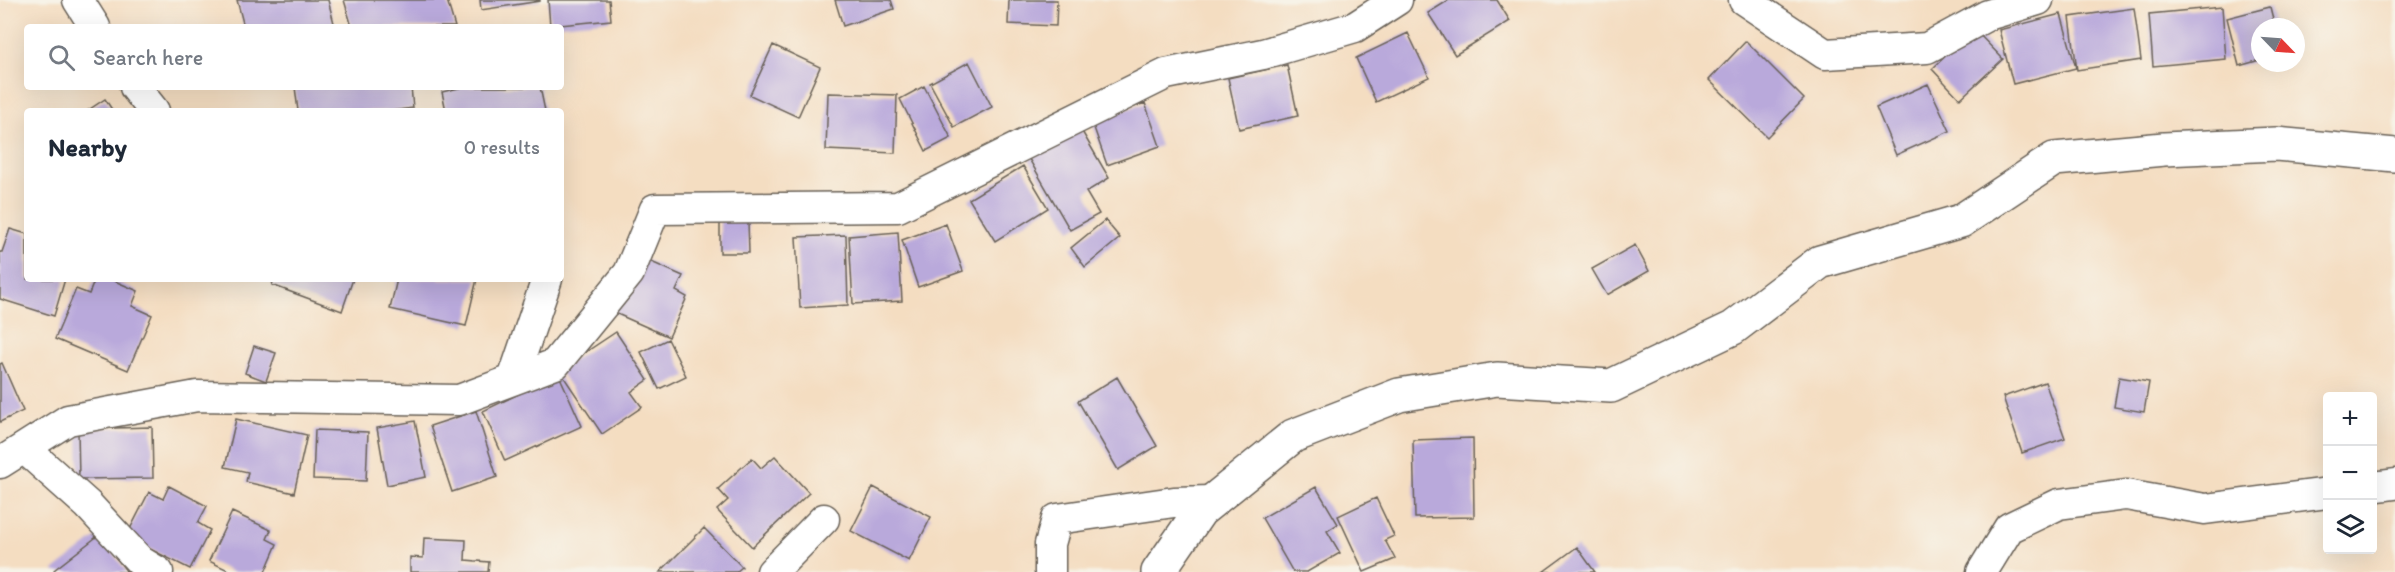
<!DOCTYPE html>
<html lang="en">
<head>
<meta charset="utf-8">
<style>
	body { margin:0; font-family:Itim,sans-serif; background:#f2f2f3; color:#1f2937 }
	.controls { position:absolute; right:18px; bottom:18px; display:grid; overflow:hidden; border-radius:6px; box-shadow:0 6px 24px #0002 }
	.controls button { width:54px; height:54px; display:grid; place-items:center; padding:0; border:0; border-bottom:2px solid #e0e1e3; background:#fff; color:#1f2937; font:30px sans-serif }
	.compass { position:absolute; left:2251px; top:18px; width:54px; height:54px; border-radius:50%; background:#fff; box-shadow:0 6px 24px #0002; rotate:115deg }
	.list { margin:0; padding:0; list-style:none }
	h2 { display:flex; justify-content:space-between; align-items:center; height:78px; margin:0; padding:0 24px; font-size:26px }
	h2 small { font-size:20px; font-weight:400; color:#747a83 }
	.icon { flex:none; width:33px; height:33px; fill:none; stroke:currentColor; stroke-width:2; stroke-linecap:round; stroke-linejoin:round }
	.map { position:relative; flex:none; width:2395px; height:572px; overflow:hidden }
	.search { position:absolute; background:#fff; box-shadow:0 6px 24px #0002; left:24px; top:24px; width:540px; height:66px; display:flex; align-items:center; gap:15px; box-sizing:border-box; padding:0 21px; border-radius:6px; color:#747a83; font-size:22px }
	.panel { position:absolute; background:#fff; box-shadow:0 6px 24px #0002; left:24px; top:108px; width:540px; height:174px; border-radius:6px }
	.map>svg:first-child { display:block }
	.building { fill:#b9a9db }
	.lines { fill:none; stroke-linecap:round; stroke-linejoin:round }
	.minor-casing { stroke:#686056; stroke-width:33 }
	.tertiary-casing { stroke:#686056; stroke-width:36 }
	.minor { stroke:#fff; stroke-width:30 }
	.tertiary { stroke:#fff; stroke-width:33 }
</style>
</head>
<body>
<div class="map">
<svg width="2395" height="572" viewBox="0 0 2395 572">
	<rect width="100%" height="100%" fill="#f7f3e8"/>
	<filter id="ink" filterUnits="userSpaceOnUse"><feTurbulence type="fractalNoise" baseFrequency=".0167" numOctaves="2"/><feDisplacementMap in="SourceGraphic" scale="12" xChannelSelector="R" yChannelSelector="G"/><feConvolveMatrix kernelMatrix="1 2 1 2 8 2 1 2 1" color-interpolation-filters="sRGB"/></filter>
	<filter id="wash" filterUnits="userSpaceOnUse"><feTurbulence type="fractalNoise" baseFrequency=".008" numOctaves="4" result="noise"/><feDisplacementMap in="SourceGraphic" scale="24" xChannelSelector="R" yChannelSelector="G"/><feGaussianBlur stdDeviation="1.35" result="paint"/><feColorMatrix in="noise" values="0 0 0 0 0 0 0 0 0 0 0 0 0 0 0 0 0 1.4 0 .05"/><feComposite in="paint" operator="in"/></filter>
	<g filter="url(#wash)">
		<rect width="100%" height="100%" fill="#f4ddc1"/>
		<g id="blocks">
			<!-- building -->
			<path class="building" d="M237 0H328L335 27H244Z
				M344 0H447L455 27H352Z
				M480 0H540V1L481 10Z
				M548 0H609L611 20 550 26Z
				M835 0H891L894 9 843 26Z
				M1009 0H1057L1056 26 1008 24Z
				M1449 0H1497L1510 21 1455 55 1428 13Z
				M2222 7 2226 59 2153 66 2149 14Z
				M2270 7 2275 27H2260V60L2239 66 2227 18Z
				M2134 8 2141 60 2077 70 2070 17Z
				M2061 14 2076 68 2013 84 1999 30Z
				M1974 29 2003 59 1960 99 1932 69Z
				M1408 33 1429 77 1376 102 1356 58Z
				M1746 41 1804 99 1767 137 1709 80Z
				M773 45 820 67 798 117 750 95Z
				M969 62 992 107 954 127 930 83Z
				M1287 65 1298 116 1239 129 1228 78Z
				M1928 84 1950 131 1896 155 1876 107Z
				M924 86 951 138 926 151 900 99Z
				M295 87H411L413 108 391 111H298Z
				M463 87H540L545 111H446L442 92Z
				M828 93 897 95 895 153 826 150Z
				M105 99 113 111H87Z
				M1145 103 1160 146 1107 165 1092 122Z
				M1080 128 1109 178 1086 192 1099 214 1070 230 1029 159Z
				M1023 166 1048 208 995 241 969 199Z
				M1105 220 1120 238 1085 267 1071 248Z
				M720 221H748L749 253H720Z
				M946 224 963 271 918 287 902 240Z
				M10 229 27 234V279H65L54 316 0 299V252H2Z
				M898 232 902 301 853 304 849 236Z
				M846 235 848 305 800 308 796 237Z
				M1635 245 1649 271 1607 295 1592 269Z
				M640 257 683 276 676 291 687 297 669 337 615 313Z
				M95 279H110L138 291 132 306 152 315 128 370 55 339 76 289 89 294Z
				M274 279H353L342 311 272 285Z
				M397 279H477L466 326 390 309Z
				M616 332 648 380 631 392 642 407 602 434 559 370Z
				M668 339 686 376 659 389 641 352Z
				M254 346 276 353 266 381 245 373Z
				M2 363 23 411 0 422V364Z
				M559 375 582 426 505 461 483 411Z
				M1117 377 1157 446 1118 470 1078 401Z
				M2119 377 2149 382 2144 412 2114 407Z
				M2045 382 2065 438 2022 453 2003 397Z
				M476 411 497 477 452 492 430 426Z
				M236 419 307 435 294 493 246 482 248 472 225 467Z
				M415 421 426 477 387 485 377 428Z
				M152 427 153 478 79 479 78 429Z
				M315 430 368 432 366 481 313 479Z
				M1473 438 1474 517 1415 518 1413 440Z
				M775 456 809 493 752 547 717 510 728 500 718 489 752 458 761 468Z
				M169 486 207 506 198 523 210 530 190 569 126 537 149 492 163 499Z
				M873 487 931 517 909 561 851 531Z
				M1316 487 1338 524 1327 531 1340 553 1307 572H1293L1262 518Z
				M1376 498 1394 536 1385 540 1395 559 1364 572 1338 516Z
				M232 512 271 530 267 539 277 544 265 572H232L209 561Z
				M704 528 742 567 736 572H660Z
				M99 535 127 572H55L54 570Z
				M424 538 466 540 465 560 489 562 488 572H410V557L423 558Z
				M1577 547 1595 572H1543Z"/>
		</g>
	</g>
	<g filter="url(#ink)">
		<use href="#blocks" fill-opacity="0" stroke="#686056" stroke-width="1.5"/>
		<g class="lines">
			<defs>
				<path id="minor" d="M78 0 95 27
					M1744 0 1825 54 1927 48 1988 15 2038 0
					M135 87 154 111
					M513 379 547 279
					M24 448 88 505 140 561 158 572
					M0 463 68 420 197 396 459 400 555 364 629 273 655 209 898 207 1166 74 1263 54 1355 27 1397 0
					M2372 487 2395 484
					M772 572 824 519
					M1050 572V544L1057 519 1174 502 1211 501
					M1982 572 2009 528 2059 504 2126 495 2205 509 2328 493"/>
				<path id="tertiary" d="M1158 572 1200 511 1293 436 1399 395 1497 379 1611 386 1733 328 1820 262 1961 221 2054 159 2164 149 2276 144 2395 155"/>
			</defs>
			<!-- minor casing -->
			<use href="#minor" class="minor-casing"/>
			<!-- tertiary casing -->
			<use href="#tertiary" class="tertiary-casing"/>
			<!-- minor -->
			<use href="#minor" class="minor"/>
			<!-- tertiary -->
			<use href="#tertiary" class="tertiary"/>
		</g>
	</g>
</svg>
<div class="controls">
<button>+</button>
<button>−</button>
<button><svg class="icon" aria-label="layers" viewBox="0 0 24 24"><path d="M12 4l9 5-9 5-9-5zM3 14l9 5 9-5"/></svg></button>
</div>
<svg class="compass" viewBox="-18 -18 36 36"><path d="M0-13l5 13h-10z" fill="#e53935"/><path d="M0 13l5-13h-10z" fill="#747a83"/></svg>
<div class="search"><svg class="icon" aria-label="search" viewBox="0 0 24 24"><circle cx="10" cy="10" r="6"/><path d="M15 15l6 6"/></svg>Search here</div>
<section class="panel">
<h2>Nearby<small>0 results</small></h2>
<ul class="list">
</ul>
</section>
</div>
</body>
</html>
